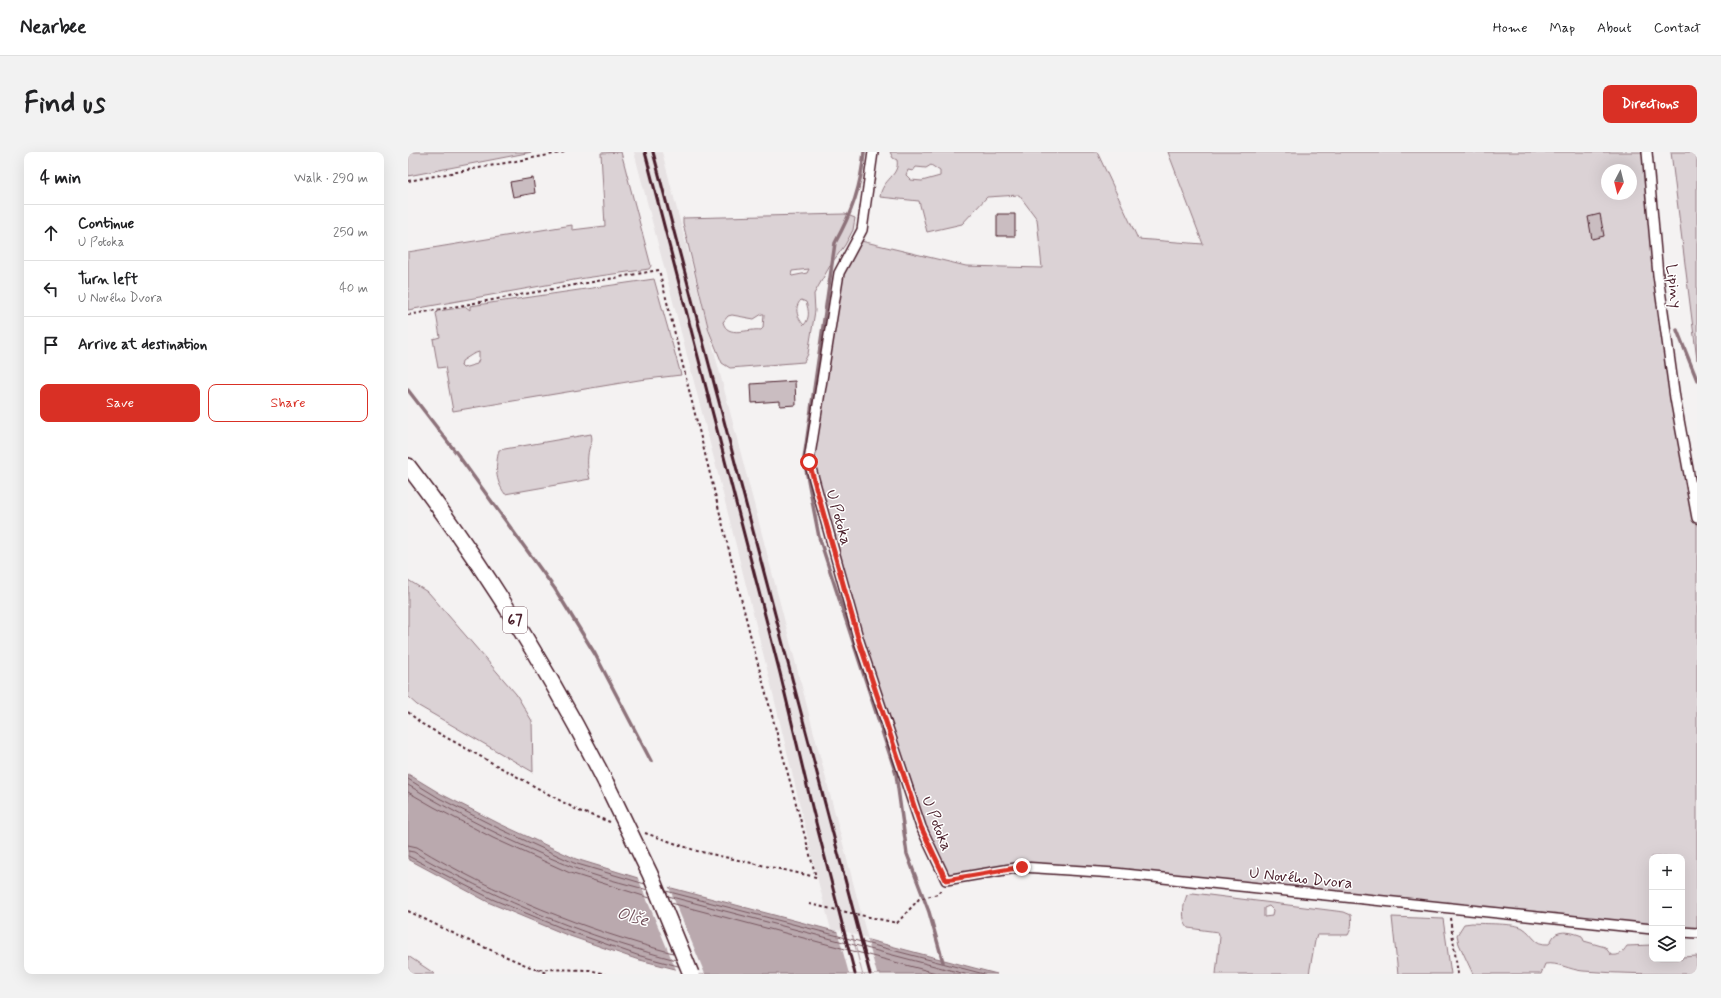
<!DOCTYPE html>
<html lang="en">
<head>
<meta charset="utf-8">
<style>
	body { margin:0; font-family:Mynerve,sans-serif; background:#f2f2f2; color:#202124 }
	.controls { position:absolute; right:12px; bottom:12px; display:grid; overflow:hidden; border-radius:8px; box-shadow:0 4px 16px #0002 }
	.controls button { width:36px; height:36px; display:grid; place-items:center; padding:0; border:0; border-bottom:1px solid #e0e0e0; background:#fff; color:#202124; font:20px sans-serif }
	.compass { position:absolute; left:1193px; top:12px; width:36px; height:36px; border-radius:50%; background:#fff; box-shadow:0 4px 16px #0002; rotate:187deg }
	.stop { position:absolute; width:12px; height:12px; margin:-9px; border:3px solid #d93025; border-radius:50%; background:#fff }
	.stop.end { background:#d93025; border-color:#fff; box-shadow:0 1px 4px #0008 }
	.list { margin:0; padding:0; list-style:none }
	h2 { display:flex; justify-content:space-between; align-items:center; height:52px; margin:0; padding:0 16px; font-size:17px }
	h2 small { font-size:13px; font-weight:400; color:#757577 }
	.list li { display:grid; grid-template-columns:26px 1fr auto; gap:12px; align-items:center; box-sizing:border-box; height:56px; padding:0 16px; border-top:1px solid #e0e0e0 }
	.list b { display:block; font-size:15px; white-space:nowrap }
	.list p { margin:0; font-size:13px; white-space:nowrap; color:#757577 }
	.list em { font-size:13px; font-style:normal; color:#757577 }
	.actions { display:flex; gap:8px; padding:12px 16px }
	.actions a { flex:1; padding:9px 0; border:1px solid #d93025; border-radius:8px; text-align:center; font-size:14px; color:#d93025 }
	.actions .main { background:#d93025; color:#fff }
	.icon { flex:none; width:22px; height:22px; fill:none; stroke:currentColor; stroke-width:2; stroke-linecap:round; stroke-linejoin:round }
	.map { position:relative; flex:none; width:1289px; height:822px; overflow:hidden; border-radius:8px }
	header { display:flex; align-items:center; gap:24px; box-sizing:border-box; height:56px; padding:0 20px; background:#fff; border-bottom:1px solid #e0e0e0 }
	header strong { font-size:19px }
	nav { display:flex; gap:22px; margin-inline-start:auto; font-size:14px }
	.intro { display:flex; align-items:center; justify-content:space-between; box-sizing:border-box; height:96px; padding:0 24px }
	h1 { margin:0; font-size:28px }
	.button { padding:10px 18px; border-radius:8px; background:#d93025; color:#fff; font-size:14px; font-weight:700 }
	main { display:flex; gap:24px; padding:0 24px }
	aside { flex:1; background:#fff; border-radius:8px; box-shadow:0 4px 16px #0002 }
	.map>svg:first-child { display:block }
	.built { fill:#e7e2e3 }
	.green { fill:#dbd2d5; stroke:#927880; fill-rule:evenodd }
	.water { fill:#baa9ae; stroke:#8d727a }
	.pier { fill:#f4f2f2 }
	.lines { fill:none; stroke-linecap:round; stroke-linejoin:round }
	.shore { stroke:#77565f; stroke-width:1 }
	.stream { stroke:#8d727a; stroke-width:3.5 }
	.building { fill:#cabdc1; stroke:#4a1f2b }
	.street-casing { stroke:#4a1f2b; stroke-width:12 }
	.primary-casing { stroke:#4a1f2b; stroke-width:18 }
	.path { stroke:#4a1f2b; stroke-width:2; stroke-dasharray:3 3; stroke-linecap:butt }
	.street { stroke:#fff; stroke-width:9 }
	.primary { stroke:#fff; stroke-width:15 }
	.rail { stroke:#4a1f2b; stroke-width:3 }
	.primary-bridge-casing { stroke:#4a1f2b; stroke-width:18; stroke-linecap:butt }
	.primary-bridge { stroke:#fff; stroke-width:15 }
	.route { stroke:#d93025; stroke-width:5 }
	.labels { text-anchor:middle; stroke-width:3; stroke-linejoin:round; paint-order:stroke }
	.shield { fill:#fff; stroke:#80626b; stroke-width:1 }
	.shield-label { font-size:15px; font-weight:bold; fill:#4a1f2b }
	.street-label { font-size:16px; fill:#4a1f2b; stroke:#fff }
	.water-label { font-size:17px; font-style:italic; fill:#714f59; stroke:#fff }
</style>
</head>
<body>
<header>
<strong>Nearbee</strong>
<nav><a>Home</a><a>Map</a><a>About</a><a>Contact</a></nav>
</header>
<div class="intro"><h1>Find us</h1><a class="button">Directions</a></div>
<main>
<aside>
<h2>4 min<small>Walk · 290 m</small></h2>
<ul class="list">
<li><svg class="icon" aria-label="ahead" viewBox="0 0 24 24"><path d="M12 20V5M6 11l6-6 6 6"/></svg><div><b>Continue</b><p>U Potoka</p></div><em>250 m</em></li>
<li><svg class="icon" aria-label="left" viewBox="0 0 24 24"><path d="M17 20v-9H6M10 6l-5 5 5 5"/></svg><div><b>Turn left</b><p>U Nového Dvora</p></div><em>40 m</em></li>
<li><svg class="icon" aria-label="arrive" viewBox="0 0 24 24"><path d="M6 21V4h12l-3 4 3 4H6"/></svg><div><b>Arrive at destination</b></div></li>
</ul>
<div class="actions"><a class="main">Save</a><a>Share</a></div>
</aside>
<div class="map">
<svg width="1289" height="822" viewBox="0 0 1289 822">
	<rect width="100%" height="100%" fill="#f4f2f2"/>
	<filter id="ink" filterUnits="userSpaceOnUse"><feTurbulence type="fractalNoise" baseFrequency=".025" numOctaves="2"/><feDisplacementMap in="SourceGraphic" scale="8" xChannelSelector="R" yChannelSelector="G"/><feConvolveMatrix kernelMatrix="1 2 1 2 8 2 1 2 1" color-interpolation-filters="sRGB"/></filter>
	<g filter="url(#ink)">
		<!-- built -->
		<path class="built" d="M226 0H254L469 822H435L411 733 362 529 310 322Z"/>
		<!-- green -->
		<path class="green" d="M0 0H124L0 24Z
			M213 0 243 114 241 117 177 126 0 158V100L164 73V78L197 74 193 1Z
			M482 0H689L730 87 795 92 760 0H1233L1239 4 1250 123 1289 366V781L1274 780V705H1244V777L614 715 538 728 513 675 451 489 401 309 431 121 449 88 558 114 634 116 629 67 611 43 579 45 554 72 519 80 511 49 472 45C474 27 492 24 489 8L485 6ZM523 13 532 19V24L514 29 503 28 498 23 500 18 505 19 508 15 518 16ZM1199 18H1223V42H1199Z
			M1263 0H1289V208Z
			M437 62 447 66 445 78 437 93 423 112 406 142 407 159 400 202 396 210 322 216 314 211 301 179 275 71V66ZM401 117 399 121 384 124 383 123 384 119ZM393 148 398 150C401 159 402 166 396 173 390 167 385 156 393 148ZM354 162H356L355 176 353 178C341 176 319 187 315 170L320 164 324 163 346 167Z
			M246 127 273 223 231 228 45 259 37 215 30 216 25 187 32 185 28 161 30 159 58 155 62 158V154ZM71 200V207L69 212 55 216 53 214 54 209 65 202Z
			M183 282C185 288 183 291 181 297 179 305 179 320 182 327L97 342C87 328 87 315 91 298Z
			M0 428 21 441 108 542 124 569 125 620 9 553 0 545Z
			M785 741 936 760 943 763C944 771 944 776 940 783H909L907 789 901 822H808L812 785 810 780 780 776C773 768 775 752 779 743ZM861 754 865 758 864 764 856 765V756Z
			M984 765 1035 767 1043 822H990Z
			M1064 771C1075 772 1107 771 1115 776 1126 783 1125 793 1141 792 1143 790 1144 786 1146 784 1152 777 1167 781 1174 784L1176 789 1197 795 1203 803C1212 804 1214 801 1219 794L1244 793V807H1274V805L1289 804V822C1251 822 1213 822 1175 819 1162 818 1150 810 1137 812L1133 822H1065L1051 792 1049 783 1056 772Z
			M0 804 27 822H0Z"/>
		<!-- water -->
		<path class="water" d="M0 622 33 642 92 672 168 707 256 734 589 822H287L228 807 159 783 82 751 0 707Z"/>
		<!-- pier -->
		<path class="pier" d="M229 724 260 733 297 822H279L269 820Z
			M429 778 443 781 454 822H441Z
			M445 782 459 786 469 822H455Z"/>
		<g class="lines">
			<!-- shore -->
			<path class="shore" d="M0 627 31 646 90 676 166 711 237 732
				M0 633C52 664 107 692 164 715 188 725 215 731 240 738
				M0 640 26 655 85 686 162 721 242 746
				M0 693 9 695C84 741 180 779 265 801
				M0 699 6 700C21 710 38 718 54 726 122 761 194 789 268 808
				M0 704 84 747 161 779 229 803 270 814
				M258 739 576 822
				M260 744 557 822
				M263 751 532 822"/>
			<!-- stream -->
			<path class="stream" d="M456 0C453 35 444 60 427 91L396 307 411 385 488 622 499 702 521 760 535 810
				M1269 178 1289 228
				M0 238 50 303 147 437 187 502 243 609"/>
		</g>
		<!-- building -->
		<path class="building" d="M125 26 127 41 105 45 102 30Z
			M589 62H607V84H589Z
			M1192 62 1196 84 1184 87 1180 65Z
			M387 229 388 253 372 254V249L344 251 343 232Z"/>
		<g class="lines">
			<defs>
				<path id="street" d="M465 0 454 78 431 121 401 309 451 489 513 675 538 728 614 715 707 721 1244 777
					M1239 0 1250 123 1267 246 1289 366
					M1274 780 1289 781"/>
				<path id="primary" d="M0 314C76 413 142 520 198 631"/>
			</defs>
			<!-- street casing -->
			<use href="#street" class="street-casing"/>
			<!-- primary casing -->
			<use href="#primary" class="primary-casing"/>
			<!-- path -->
			<path class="path" d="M0 29 157 0
				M0 163 251 118 344 490 408 725 289 699 237 681
				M0 560 14 572 171 659 202 670
				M401 752 489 771 511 747 530 742 533 737
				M0 759 57 787 127 817 182 818 197 822
				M1042 766 1050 822
				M129 817 140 822"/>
			<!-- street -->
			<use href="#street" class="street"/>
			<!-- primary -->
			<use href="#primary" class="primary"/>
			<!-- rail -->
			<path class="rail" d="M237 0 372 521 405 659 447 822
				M245 0 462 822"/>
			<defs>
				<path id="primary-bridge" d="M198 631 242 722 283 822"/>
			</defs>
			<!-- primary-bridge casing -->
			<use href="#primary-bridge" class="primary-bridge-casing"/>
			<!-- primary-bridge -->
			<use href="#primary-bridge" class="primary-bridge"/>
		</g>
	</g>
	<g class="lines" filter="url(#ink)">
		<!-- route -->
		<path class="route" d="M401 310 451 489 513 675 538 728 614 715"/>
	</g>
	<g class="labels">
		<!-- shield labels -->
		<rect class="shield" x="95" y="455" width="24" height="26" rx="3"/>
		<g class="shield-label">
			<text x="107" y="473">67</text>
		</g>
		<!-- street labels -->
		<g class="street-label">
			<text transform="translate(1267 134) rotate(83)" y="6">Lipiny</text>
			<text transform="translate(432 365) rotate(74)" y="6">U Potoka</text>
			<text transform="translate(530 671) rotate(68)" y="6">U Potoka</text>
			<text transform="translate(893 725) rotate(6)" y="6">U Nového Dvora</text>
		</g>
		<!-- water labels -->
		<g class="water-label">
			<text transform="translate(225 764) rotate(16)" y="6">Olše</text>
		</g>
	</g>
</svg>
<div class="controls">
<button>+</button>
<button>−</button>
<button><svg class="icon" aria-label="layers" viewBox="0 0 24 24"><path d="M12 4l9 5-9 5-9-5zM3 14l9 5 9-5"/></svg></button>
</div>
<svg class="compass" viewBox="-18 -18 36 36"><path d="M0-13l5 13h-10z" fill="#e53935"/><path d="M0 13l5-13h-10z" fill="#757577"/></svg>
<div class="stop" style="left:401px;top:310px"></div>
<div class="stop end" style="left:614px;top:715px"></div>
</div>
</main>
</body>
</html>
